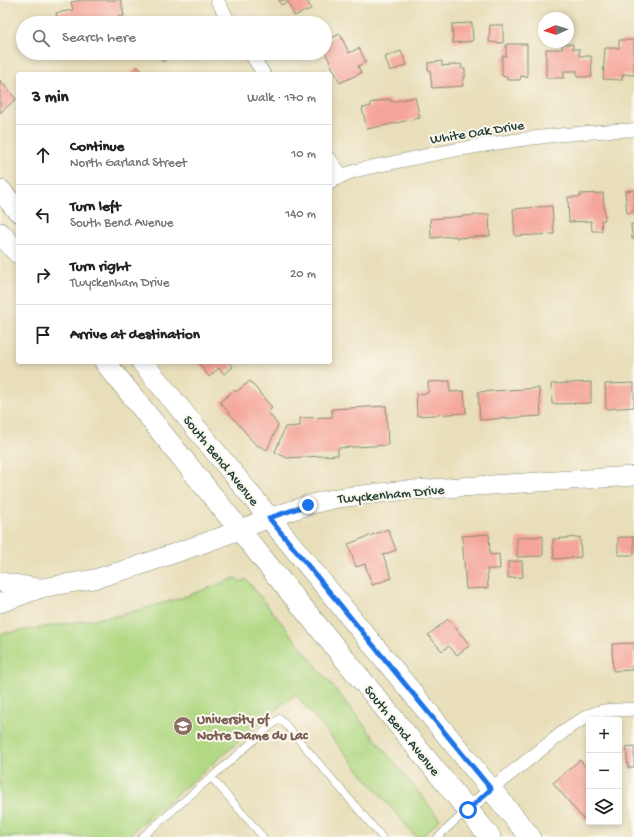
<!DOCTYPE html>
<html lang="en">
<head>
<meta charset="utf-8">
<style>
	body { margin:0; font-family:"Gochi Hand",sans-serif; background:#f6f6f6; color:#202124 }
	.controls { position:absolute; right:12px; bottom:12px; display:grid; overflow:hidden; border-radius:4px; box-shadow:0 2px 6px #0003 }
	.controls button { width:36px; height:36px; display:grid; place-items:center; padding:0; border:0; border-bottom:1px solid #e0e0e0; background:#fff; color:#202124; font:20px sans-serif }
	.compass { position:absolute; left:538px; top:12px; width:36px; height:36px; border-radius:50%; background:#fff; box-shadow:0 2px 6px #0003; rotate:267deg }
	.stop { position:absolute; width:12px; height:12px; margin:-9px; border:3px solid #1a73e8; border-radius:50%; background:#fff }
	.stop.end { background:#1a73e8; border-color:#fff; box-shadow:0 1px 4px #0008 }
	.list { margin:0; padding:0; list-style:none }
	h2 { display:flex; justify-content:space-between; align-items:center; height:52px; margin:0; padding:0 16px; font-size:17px }
	h2 small { font-size:13px; font-weight:400; color:#757577 }
	.list li { display:grid; grid-template-columns:26px 1fr auto; gap:12px; align-items:center; box-sizing:border-box; height:60px; padding:0 16px; border-top:1px solid #e0e0e0 }
	.list b { display:block; font-size:15px; white-space:nowrap }
	.list p { margin:0; font-size:13px; white-space:nowrap; color:#757577 }
	.list em { font-size:13px; font-style:normal; color:#757577 }
	.icon { flex:none; width:22px; height:22px; fill:none; stroke:currentColor; stroke-width:2; stroke-linecap:round; stroke-linejoin:round }
	.map { position:relative; flex:none; width:634px; height:837px; overflow:hidden }
	.search { position:absolute; background:#fff; box-shadow:0 2px 6px #0003; left:16px; top:16px; width:316px; height:44px; display:flex; align-items:center; gap:10px; box-sizing:border-box; padding:0 14px; border-radius:22px; color:#757577; font-size:15px }
	.panel { position:absolute; background:#fff; box-shadow:0 2px 6px #0003; left:16px; top:72px; width:316px; height:292px; border-radius:4px }
	.map>svg:first-child { display:block }
	.green { fill:#b1d883; stroke:#688a5c }
	.building { fill:#f5a499 }
	.lines { fill:none; stroke-linecap:round; stroke-linejoin:round }
	.lane-casing { stroke:#848e76; stroke-width:8 }
	.street-casing { stroke:#848e76; stroke-width:14 }
	.secondary-casing { stroke:#848e76; stroke-width:20 }
	.primary-casing { stroke:#848e76; stroke-width:22 }
	.lane { stroke:#fff; stroke-width:7 }
	.street { stroke:#fff; stroke-width:13 }
	.secondary { stroke:#fff; stroke-width:19 }
	.primary { stroke:#fff; stroke-width:21 }
	.route { stroke:#1a73e8; stroke-width:5 }
	.labels { text-anchor:middle; stroke-width:4; stroke-linejoin:round; paint-order:stroke }
	.street-label { font-size:14px; fill:#1f3d34; stroke:#fbf7ec }
	.education-label { font-size:14px; font-weight:bold; fill:#785e54; stroke:#fbf7ec; text-anchor:start }
</style>
</head>
<body>
<div class="map">
<svg width="634" height="837" viewBox="0 0 634 837">
	<rect width="100%" height="100%" fill="#fbf7ec"/>
	<filter id="ink" filterUnits="userSpaceOnUse"><feTurbulence type="fractalNoise" baseFrequency=".025" numOctaves="2"/><feDisplacementMap in="SourceGraphic" scale="8" xChannelSelector="R" yChannelSelector="G"/><feConvolveMatrix kernelMatrix="1 2 1 2 8 2 1 2 1" color-interpolation-filters="sRGB"/></filter>
	<filter id="wash" filterUnits="userSpaceOnUse"><feTurbulence type="fractalNoise" baseFrequency=".012" numOctaves="4" result="noise"/><feDisplacementMap in="SourceGraphic" scale="16" xChannelSelector="R" yChannelSelector="G"/><feGaussianBlur stdDeviation="0.9" result="paint"/><feColorMatrix in="noise" values="0 0 0 0 0 0 0 0 0 0 0 0 0 0 0 0 0 1.4 0 .05"/><feComposite in="paint" operator="in"/></filter>
	<g filter="url(#wash)">
		<rect width="100%" height="100%" fill="#e8deb9"/>
		<!-- green -->
		<path class="green" d="M235 578 241 582 246 579 440 819 422 837H416L295 694 126 837H0V634L121 615 184 597Z"/>
		<g id="blocks">
			<!-- building -->
			<path class="building" d="M82 0H121L124 16 90 23H58L56 13 73 10 71 2Z
				M279 0H307L311 9 294 16 288 2 281 5Z
				M160 17 165 23H153Z
				M472 23 473 41 453 43 452 24Z
				M490 25H503V43L489 42Z
				M340 34 349 53 359 48 366 62 358 66 361 73 340 83 325 52V41Z
				M619 40H634V75L623 74 622 80 603 79 605 48H619Z
				M506 44H527V77L521 76 520 80H507V77L502 76V56H506Z
				M562 44H573V49H579V56H591L592 77H577V71H564V78H546V49H562Z
				M401 51 407 65 390 71 385 57Z
				M156 53H173L163 62Z
				M442 61V66L461 64 462 69H465V78H463V86L432 88 430 70H428V63Z
				M138 67 144 74H130Z
				M0 80 16 99 0 113Z
				M415 97 420 118 367 129 362 108 371 106 370 103 390 99 391 102Z
				M634 190V212L627 213 625 191Z
				M603 193 605 220H601L602 231H592L591 221 569 222 568 197H580V194Z
				M552 206 554 234 515 236 513 209Z
				M489 214 490 236 456 238V236L431 238 430 219Z
				M631 224H634V239H632Z
				M198 362H229L233 367 224 374 219 368 209 377Z
				M250 381 272 408 268 412 278 425 267 450 255 444 220 402 234 390 236 392Z
				M450 381V392L464 391 466 413 417 416 416 394 428 393V382Z
				M591 382V403L552 404 551 384Z
				M634 383V407L606 409 605 384Z
				M539 388 541 416 480 420 478 392Z
				M386 406 388 445 338 448V455L287 458 275 452 285 427 300 426V418L332 417V409Z
				M388 529 396 550 383 555 392 578 372 585 365 564 356 567 348 544Z
				M489 534 490 555 499 554 500 569H487L488 588 466 589 462 536Z
				M543 536V556L517 557V538Z
				M580 537 581 557 554 559 553 539Z
				M618 537H634V555H618Z
				M522 561 523 577 508 578V562Z
				M448 619 470 645 457 655 449 646 442 651 428 635Z
				M634 643V665H632V670L613 671 612 644Z
				M634 746V767L628 768 626 747Z
				M580 760 589 771V818L585 821 553 783Z"/>
		</g>
	</g>
	<g filter="url(#ink)">
		<use href="#blocks" fill-opacity="0" stroke="#848e76" stroke-width="1"/>
		<g class="lines">
			<defs>
				<path id="lane" d="M211 777 263 837
					M142 837 280 718 382 837
					M438 837 466 811"/>
				<path id="street" d="M217 0 230 23
					M250 53 264 74
					M330 159 342 176
					M330 183C349 169 374 167 396 162 450 150 504 141 558 135 583 133 609 130 634 130
					M468 810 491 789 571 726 588 716 603 711 634 709"/>
				<path id="secondary" d="M0 582 38 588
					M0 603 41 588 94 579 138 566 221 537 269 518 308 505 337 498 398 491 634 476"/>
				<path id="primary" d="M0 190 18 211
					M0 233 18 253
					M105 362 263 559 490 837
					M142 362 530 837"/>
			</defs>
			<!-- lane casing -->
			<use href="#lane" class="lane-casing"/>
			<!-- street casing -->
			<use href="#street" class="street-casing"/>
			<!-- secondary casing -->
			<use href="#secondary" class="secondary-casing"/>
			<!-- primary casing -->
			<use href="#primary" class="primary-casing"/>
			<!-- lane -->
			<use href="#lane" class="lane"/>
			<!-- street -->
			<use href="#street" class="street"/>
			<!-- secondary -->
			<use href="#secondary" class="secondary"/>
			<!-- primary -->
			<use href="#primary" class="primary"/>
		</g>
	</g>
	<g class="lines" filter="url(#ink)">
		<!-- route -->
		<path class="route" d="M308 505 269 518 491 789 468 810"/>
	</g>
	<!-- icons -->
	<defs>
		<symbol id="university-disc" viewBox="-11 -11 22 22"><circle r="9.5" fill="#8d6e63" stroke="#fbf7ec"/><path d="M0-5L7-2L0 1L-7-2ZM-4 1L0 2.5L4 1V4Q0 6-4 4Z" fill="#fff"/></symbol>
	</defs>
	<g fill-rule="evenodd">
		<use href="#university-disc" x="172" y="715" width="22" height="22"/>
	</g>
	<g class="labels">
		<!-- street labels -->
		<g class="street-label">
			<text transform="translate(477 131) rotate(-9)" y="5">White Oak Drive</text>
			<text transform="translate(222 460) rotate(51)" y="5">South Bend Avenue</text>
			<text transform="translate(391 493) rotate(-5)" y="5">Twyckenham Drive</text>
			<text transform="translate(403 730) rotate(51)" y="5">South Bend Avenue</text>
		</g>
		<!-- education labels -->
		<g class="education-label">
			<text x="197" y="723">University of<tspan x="197" dy="16">Notre Dame du Lac</tspan></text>
		</g>
	</g>
</svg>
<div class="controls">
<button>+</button>
<button>−</button>
<button><svg class="icon" aria-label="layers" viewBox="0 0 24 24"><path d="M12 4l9 5-9 5-9-5zM3 14l9 5 9-5"/></svg></button>
</div>
<svg class="compass" viewBox="-18 -18 36 36"><path d="M0-13l5 13h-10z" fill="#e53935"/><path d="M0 13l5-13h-10z" fill="#757577"/></svg>
<div class="stop" style="left:468px;top:810px"></div>
<div class="stop end" style="left:308px;top:505px"></div>
<div class="search"><svg class="icon" aria-label="search" viewBox="0 0 24 24"><circle cx="10" cy="10" r="6"/><path d="M15 15l6 6"/></svg>Search here</div>
<section class="panel">
<h2>3 min<small>Walk · 170 m</small></h2>
<ul class="list">
<li><svg class="icon" aria-label="ahead" viewBox="0 0 24 24"><path d="M12 20V5M6 11l6-6 6 6"/></svg><div><b>Continue</b><p>North Garland Street</p></div><em>10 m</em></li>
<li><svg class="icon" aria-label="left" viewBox="0 0 24 24"><path d="M17 20v-9H6M10 6l-5 5 5 5"/></svg><div><b>Turn left</b><p>South Bend Avenue</p></div><em>140 m</em></li>
<li><svg class="icon" aria-label="right" viewBox="0 0 24 24"><path d="M7 20v-9h11M14 6l5 5-5 5"/></svg><div><b>Turn right</b><p>Twyckenham Drive</p></div><em>20 m</em></li>
<li><svg class="icon" aria-label="arrive" viewBox="0 0 24 24"><path d="M6 21V4h12l-3 4 3 4H6"/></svg><div><b>Arrive at destination</b></div></li>
</ul>
</section>
</div>
</body>
</html>
